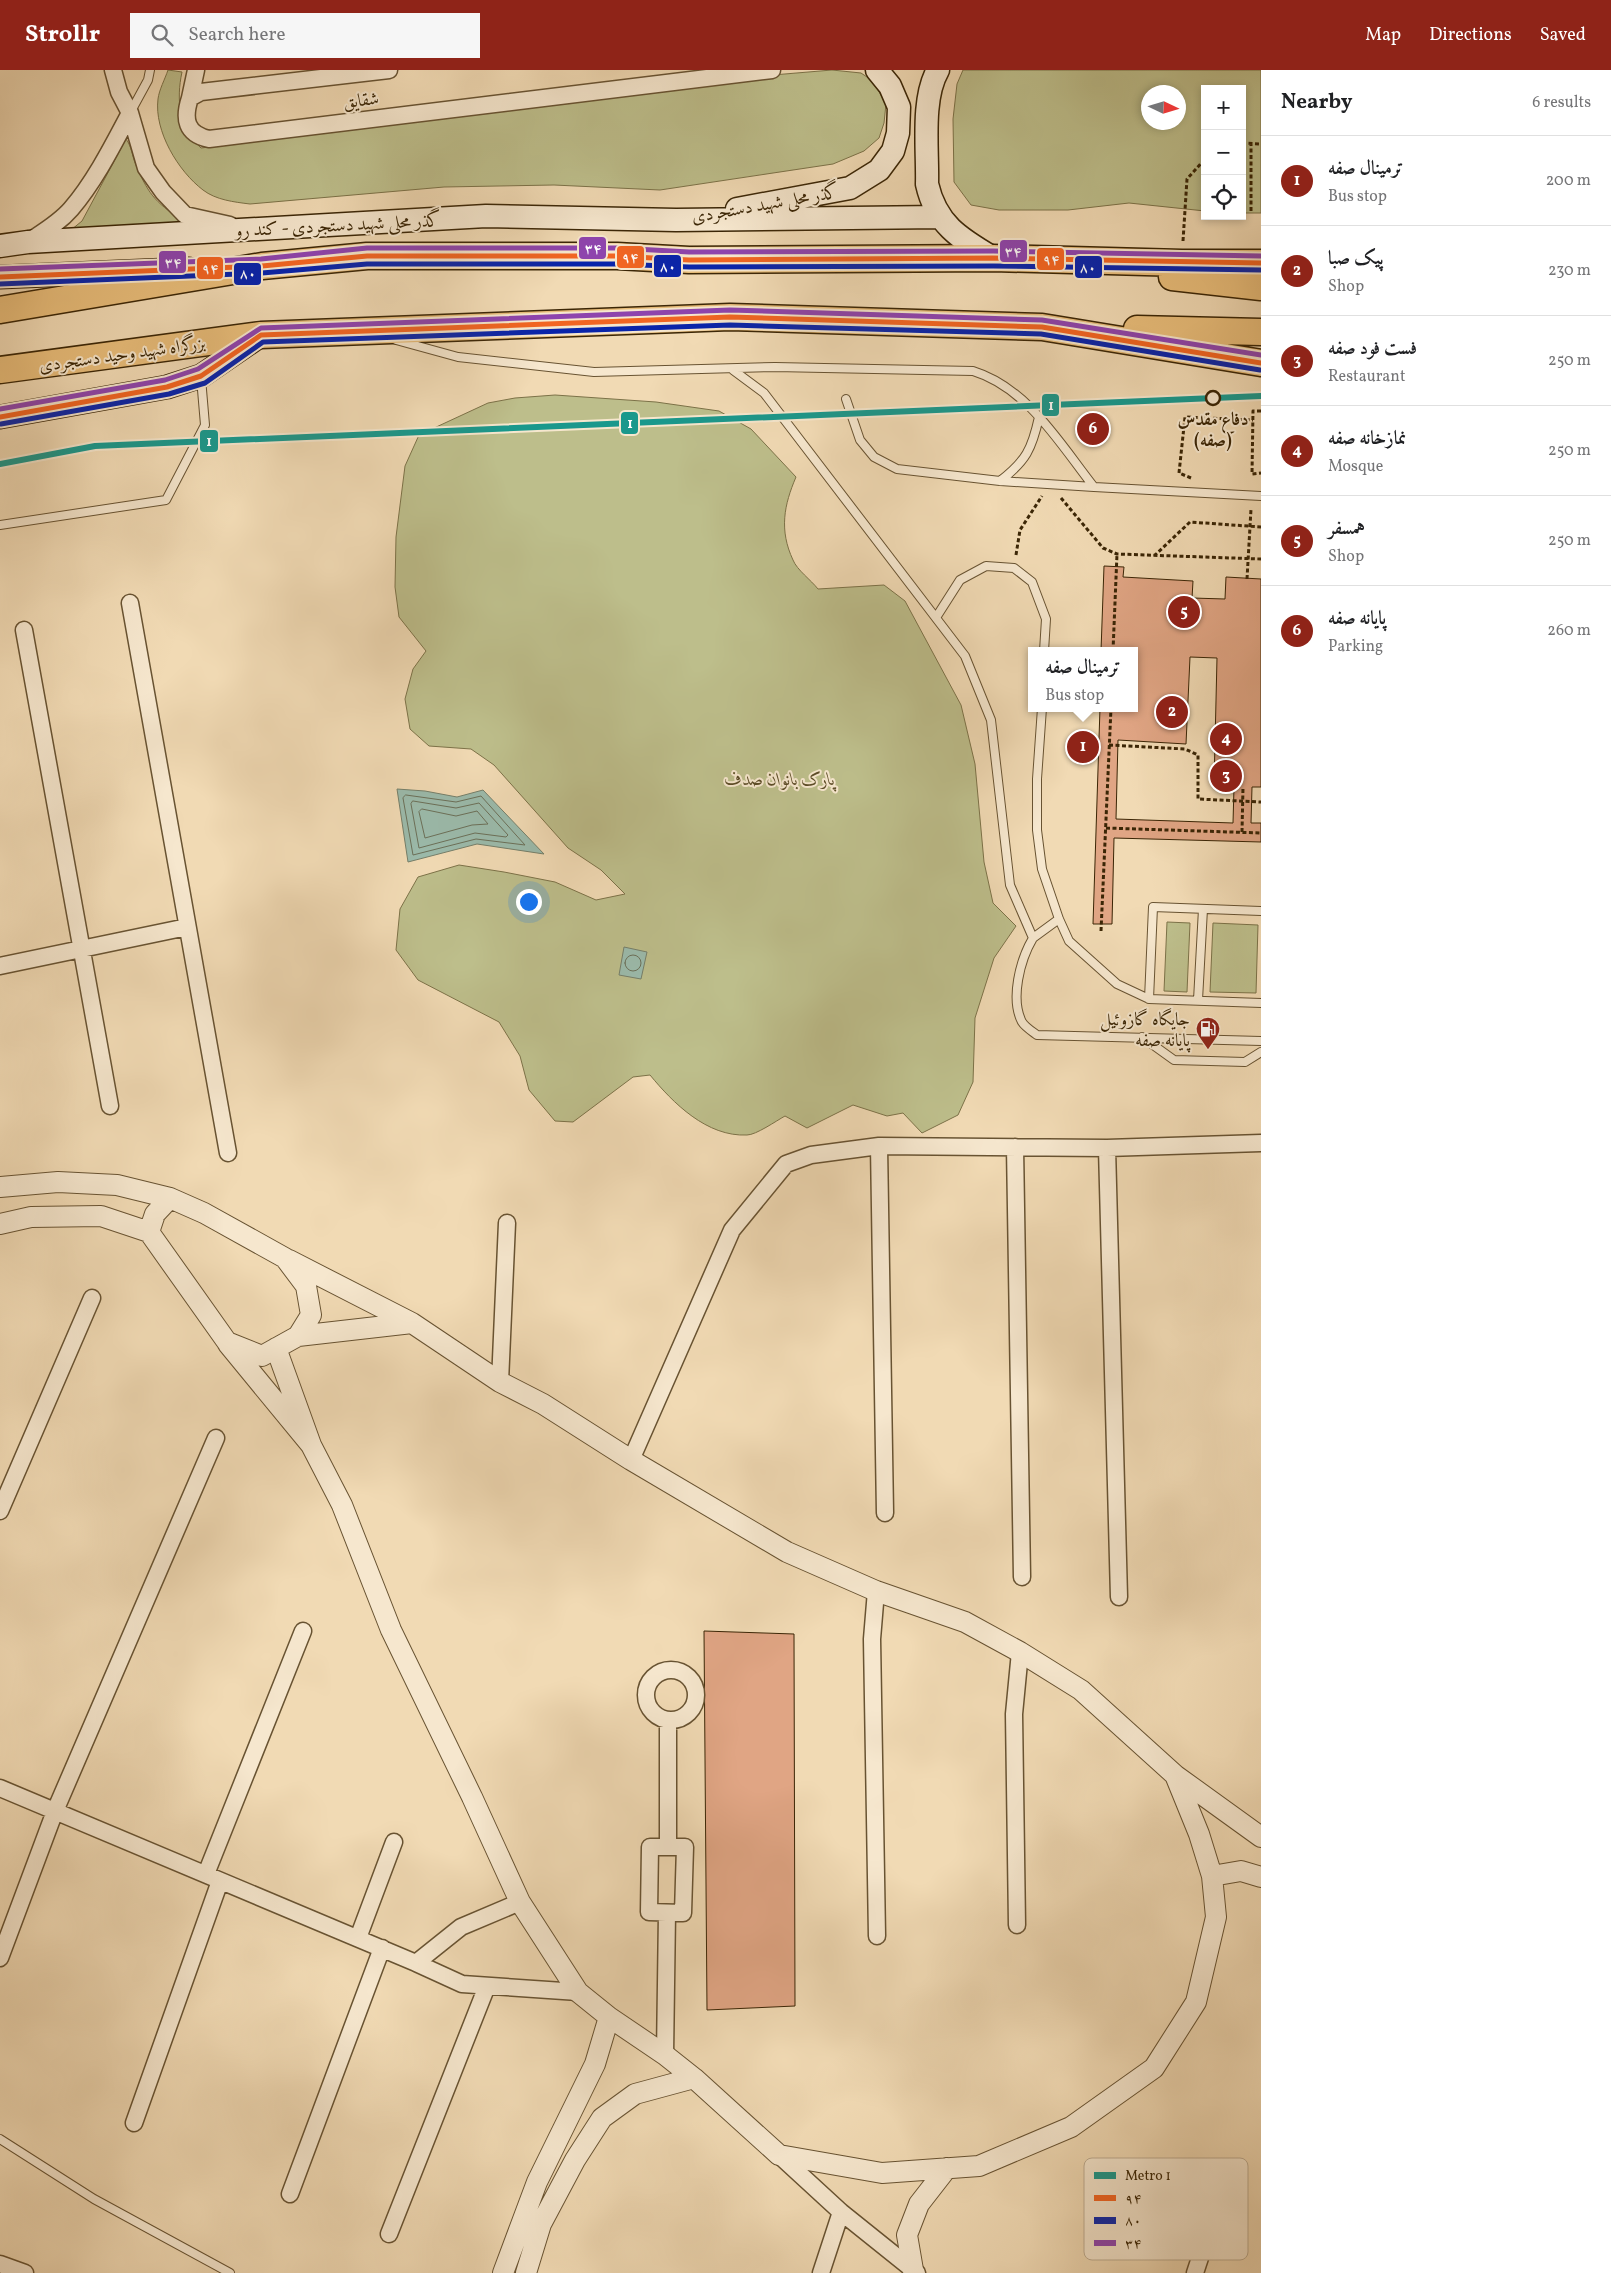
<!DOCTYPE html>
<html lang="en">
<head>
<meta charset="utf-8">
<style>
	body { margin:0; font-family:Vollkorn,Amiri,serif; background:#f6f6f6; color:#202124 }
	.controls { position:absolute; right:15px; top:15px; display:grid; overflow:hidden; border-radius:0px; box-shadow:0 2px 8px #0003 }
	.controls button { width:45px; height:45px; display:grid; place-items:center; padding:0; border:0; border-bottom:1px solid #e0e0e0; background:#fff; color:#202124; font:25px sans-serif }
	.compass { position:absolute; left:1141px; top:15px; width:45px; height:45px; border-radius:50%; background:#fff; box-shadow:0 2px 8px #0003; rotate:94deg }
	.you { position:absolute; left:528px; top:831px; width:18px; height:18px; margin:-12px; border:4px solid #fff; border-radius:50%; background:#1a73e8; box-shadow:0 0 0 8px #1a73e833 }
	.badge { display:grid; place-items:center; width:32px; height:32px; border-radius:50%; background:#8f2418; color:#fff; font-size:16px; font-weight:700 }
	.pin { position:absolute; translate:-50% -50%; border:2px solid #fff; box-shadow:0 1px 5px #0006 }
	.popup { position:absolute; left:1028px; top:577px; width:110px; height:65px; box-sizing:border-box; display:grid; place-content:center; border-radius:0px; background:#fff; filter:drop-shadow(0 1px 4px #0005); font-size:16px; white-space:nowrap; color:#757577 }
	.popup b { font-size:19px; color:#202124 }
	.popup::after { content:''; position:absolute; left:50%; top:100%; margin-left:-10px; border:10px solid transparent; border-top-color:#fff }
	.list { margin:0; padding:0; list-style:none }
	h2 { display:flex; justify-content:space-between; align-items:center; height:65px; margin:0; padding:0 20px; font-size:21px }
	h2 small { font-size:16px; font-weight:400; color:#757577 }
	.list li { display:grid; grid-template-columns:32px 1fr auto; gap:15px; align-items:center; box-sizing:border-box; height:90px; padding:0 20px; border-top:1px solid #e0e0e0 }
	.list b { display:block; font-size:19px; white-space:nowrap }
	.list p { margin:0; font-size:16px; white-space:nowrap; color:#757577 }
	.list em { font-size:16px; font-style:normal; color:#757577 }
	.icon { flex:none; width:28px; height:28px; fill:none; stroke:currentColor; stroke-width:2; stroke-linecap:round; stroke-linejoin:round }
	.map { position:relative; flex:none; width:1261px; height:2203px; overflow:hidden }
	header { display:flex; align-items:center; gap:30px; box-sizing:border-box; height:70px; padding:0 25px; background:#8f2418; color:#fff }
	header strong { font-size:24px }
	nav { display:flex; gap:28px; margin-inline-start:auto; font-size:18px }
	.search { width:350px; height:45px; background:#f6f6f6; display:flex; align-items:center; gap:12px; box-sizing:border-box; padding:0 18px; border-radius:0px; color:#757577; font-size:19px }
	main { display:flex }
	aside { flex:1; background:#fff }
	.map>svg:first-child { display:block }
	.green { fill:#bdbe8b; stroke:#7c7248; fill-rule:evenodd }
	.water { fill:#9bbbac; stroke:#757f6a }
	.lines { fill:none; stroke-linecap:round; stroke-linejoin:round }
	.shore { stroke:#6b7059; stroke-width:1 }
	.building { fill:#e0a584; stroke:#3b2606; fill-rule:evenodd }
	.service-casing { stroke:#685332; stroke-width:10 }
	.minor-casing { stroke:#685332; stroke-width:19 }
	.tertiary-casing { stroke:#685332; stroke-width:22 }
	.secondary-casing { stroke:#3b2606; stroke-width:25 }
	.trunk-casing { stroke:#3b2606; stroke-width:29 }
	.path { stroke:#3b2606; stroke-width:3; stroke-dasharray:4 2.5; stroke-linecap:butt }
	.service { stroke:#f6e7ce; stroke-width:8 }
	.minor { stroke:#f6e7ce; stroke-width:16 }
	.tertiary { stroke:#f6e7ce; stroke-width:20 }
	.secondary { stroke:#f6e7ce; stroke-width:22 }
	.trunk { stroke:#e8bd7a; stroke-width:26 }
	.bus-1-casing { stroke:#f6e7ce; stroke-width:9 }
	.bus-2-casing { stroke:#f6e7ce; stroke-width:9 }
	.bus-3-casing { stroke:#f6e7ce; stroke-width:9 }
	.bus-1 { stroke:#f26522; stroke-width:5 }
	.bus-2 { stroke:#0924aa; stroke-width:5 }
	.bus-3 { stroke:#8e44ad; stroke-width:5 }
	.metro-1-casing { stroke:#f6e7ce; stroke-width:10 }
	.metro-1 { stroke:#1a988c; stroke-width:6 }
	.stop-dot { fill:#f6e7ce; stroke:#3b2606; stroke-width:2.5 }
	.labels { text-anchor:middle; stroke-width:4; stroke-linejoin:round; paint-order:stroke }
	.street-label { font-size:18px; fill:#3b2606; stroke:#f6e7ce }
	.stop-label { font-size:18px; font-weight:bold; fill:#3b2606; stroke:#f6e7ce }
	.park-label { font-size:18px; font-style:italic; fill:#5c4c27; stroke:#f6e7ce }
	.poi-label { font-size:18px; fill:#3b2606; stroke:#f6e7ce; text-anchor:end }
	.key { fill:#f6e7ce; stroke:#bead92; stroke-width:1 }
	.key-label { font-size:14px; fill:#3b2606 }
	.line-badge { stroke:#f6e7ce; stroke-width:2 }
	.badge-label { font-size:14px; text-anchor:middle; font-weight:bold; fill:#fff }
</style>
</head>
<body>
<header>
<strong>Strollr</strong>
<div class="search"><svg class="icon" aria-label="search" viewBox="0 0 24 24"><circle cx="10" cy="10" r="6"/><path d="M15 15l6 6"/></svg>Search here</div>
<nav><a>Map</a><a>Directions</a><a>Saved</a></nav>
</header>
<main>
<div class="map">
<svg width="1261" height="2203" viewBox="0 0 1261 2203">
	<rect width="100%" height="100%" fill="#f1dab4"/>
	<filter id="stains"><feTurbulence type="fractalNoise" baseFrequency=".004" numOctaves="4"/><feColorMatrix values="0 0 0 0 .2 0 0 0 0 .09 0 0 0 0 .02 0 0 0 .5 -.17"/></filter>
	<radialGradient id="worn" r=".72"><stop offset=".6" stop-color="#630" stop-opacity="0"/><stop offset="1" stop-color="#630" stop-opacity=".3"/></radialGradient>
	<!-- green -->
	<path class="green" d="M168 0 182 2C176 30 179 58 201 78L761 6 832 0 861 3 873 11 886 34 884 53 879 68 864 81 833 94 660 120 554 115 444 117 250 134C234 132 216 130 203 120 178 101 154 61 158 29 159 20 165 9 168 0Z
		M963 0H1261V143H1242V19H1205V141L1129 133 1068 140H999L971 135 954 112 953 49 957 14ZM1148 22H1178V52H1148Z
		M126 69C132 77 132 86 136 95 150 128 157 133 186 153L71 160 82 151Z
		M555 325 656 332 719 341 751 359 796 407C784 435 779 460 793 490 797 500 811 510 818 519L884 515 905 531 961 635 975 694 984 792 993 833 1016 856 994 888 975 948 973 1012 958 1045 922 1063 903 1043 887 1046 853 1035 807 1058 785 1046C776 1051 756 1065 747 1065 707 1067 673 1033 650 1005L633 1007 573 1052 555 1051 529 1020 520 986 499 952 418 910 396 880 400 839 418 807 459 795 504 802 555 812 596 830 625 824 601 800 568 778 494 695 471 679 429 676 410 659 405 629 413 599 426 581 399 547 395 517 396 467 405 396 419 365 488 333 515 328Z
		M1167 852 1190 853 1187 922 1164 921Z
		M1213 853 1258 855 1256 923 1210 922Z"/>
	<!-- water -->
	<path class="water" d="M397 719 425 721 457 727 483 720 544 784 477 774 408 792Z
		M624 877 647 882 641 909 619 905Z"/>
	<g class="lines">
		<!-- shore -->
		<path class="shore" d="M406 725 456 732 481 726 525 775 476 769 413 785 403 728Z
			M413 731 456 738 479 733 508 765 506 767 475 763 419 778 411 734Z
			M422 739 456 746 477 741 488 754 472 755 425 768 419 742Z
			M625 893a8 8 0 1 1 16 0a8 8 0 1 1-16 0Z"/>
	</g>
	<!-- building -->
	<path class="building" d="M1104 496 1124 497 1123 507 1193 511 1192 528 1225 529 1226 507 1261 509V717H1252L1251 753H1261V772L1114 768 1112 854H1093L1100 638H1134L1135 590 1134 581H1101ZM1190 587 1217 588 1214 716 1234 717 1233 753 1116 749 1118 670 1186 674Z
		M704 1561 794 1564 795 1936 707 1940Z"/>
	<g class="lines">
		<defs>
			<path id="service" d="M130 43 148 10 150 0
				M396 270 458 287 594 302 775 297 973 301C1028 318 1060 374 1094 417L1261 426
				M733 300 764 323 965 586 991 650 1010 815 1033 868C1020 890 1010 929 1022 952 1025 957 1033 962 1037 965L1261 971
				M846 329 860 370 874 387 897 399 1000 411 1094 417
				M1000 411C1026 391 1032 379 1039 347
				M0 455 166 430 205 355 201 308
				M937 546 960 510 986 496 1014 498 1032 512 1046 549 1044 581
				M1042 638 1037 709V760L1042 799 1059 849 1069 871 1117 914 1149 929 1261 933
				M1033 868 1059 849
				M1149 929 1153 837 1261 841
				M1198 930 1203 839
				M1142 967 1174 990 1245 992 1261 982
				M0 2069 94 2129 230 2203"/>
			<path id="minor" d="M113 0 119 22 130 43 146 98 163 122 185 145 230 155
				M389 0 201 22 190 28C183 49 186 64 209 69L772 0
				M190 28 196 0
				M28 172C43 162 59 153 71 139 95 111 113 75 130 43
				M130 533 228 1083
				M24 560 110 1036
				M0 896 187 857
				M879 1076 885 1443
				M1015 1077 1022 1507
				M1107 1078 1119 1527
				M500 1312 507 1153
				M631 1390 732 1160 786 1094 811 1085 879 1076 1107 1078 1261 1073
				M0 1441 92 1228
				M876 1521 872 1569 877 1866
				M646 1625a25 25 0 1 1 50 0a25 25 0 1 1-50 0Z
				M0 1718 416 1893
				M650 1777H685L683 1843 649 1842Z
				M668 1777V1650
				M206 1804 303 1561
				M520 1832 461 1857 416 1893 462 1914 578 1922
				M1017 1855 1014 1644 1020 1582
				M358 1868 394 1772
				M0 1888 55 1741 216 1368
				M665 1985 667 1843
				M134 2053 220 1811
				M779 2085 841 2142 917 2203
				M290 2124 382 1878
				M389 2164 487 1916
				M0 2194 25 2203
				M821 2203 841 2142
				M1195 2203 1223 2118"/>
			<path id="tertiary" d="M0 1117 58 1112 117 1115 170 1128
				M170 1128 204 1143 285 1188 306 1216 311 1245 298 1266 262 1286 227 1272 149 1162 155 1144Z
				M0 1154 31 1147 101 1146 149 1162
				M289 1190 412 1253 298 1266
				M228 1274 311 1375 276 1278
				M311 1375 342 1435 391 1560 472 1727 520 1832 578 1922 609 1947 665 1985 694 2008 779 2085 882 2103 979 2096 1071 2057 1154 1998 1196 1932 1216 1847 1212 1806 1199 1764 1175 1705 1081 1620 1020 1582 965 1552 876 1521 787 1482 631 1390 543 1334 500 1312 412 1253
				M1175 1705 1261 1767
				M1212 1806 1241 1801 1261 1807
				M913 2200 907 2165 919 2134 947 2098
				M503 2203 537 2112 595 1994 609 1947
				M526 2203 541 2154 575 2090 602 2048 635 2024 694 2008"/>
			<path id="secondary" d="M938 0C921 29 928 80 927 114 936 154 959 168 993 188
				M737 139 850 118 879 100 893 81 898 63 899 37 890 16 877 0
				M0 176 28 172 486 146 676 150 940 147
				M0 207 189 199
				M0 347 167 317 201 306 261 265"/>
			<path id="trunk" d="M1172 207 1261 217
				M0 240 262 196 367 186H617L689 190 993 188 1182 193H1261
				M1137 259 1261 262
				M0 300 261 265 730 247 1042 257 1261 293"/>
		</defs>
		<!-- service casing -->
		<use href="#service" class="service-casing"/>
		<!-- minor casing -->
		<use href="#minor" class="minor-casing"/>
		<!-- tertiary casing -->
		<use href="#tertiary" class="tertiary-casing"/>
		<!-- secondary casing -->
		<use href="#secondary" class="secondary-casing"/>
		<!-- trunk casing -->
		<use href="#trunk" class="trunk-casing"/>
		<!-- path -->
		<path class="path" d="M1242 73 1261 74
			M1251 141V72
			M1183 171 1187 109 1205 89
			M1261 341H1253L1252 404 1261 403
			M1191 408 1179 403 1185 347 1253 350
			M1061 428 1103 478 1117 484 1261 489
			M1016 485 1020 460 1042 426
			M1154 486 1190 452 1261 457
			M1247 509 1251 439
			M1113 581 1117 484
			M1109 675 1185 679 1198 685V729L1261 732
			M1106 758 1261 763
			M1242 762 1243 717
			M1101 861 1111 638"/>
		<!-- service -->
		<use href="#service" class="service"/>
		<!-- minor -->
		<use href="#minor" class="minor"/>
		<!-- tertiary -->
		<use href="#tertiary" class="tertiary"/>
		<!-- secondary -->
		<use href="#secondary" class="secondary"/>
		<!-- trunk -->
		<use href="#trunk" class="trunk"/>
		<defs>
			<path id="bus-1" d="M0 207 262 196 367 186H617L689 190 993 188 1261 193
				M0 347 167 317 201 306 261 265 730 247 1042 257 1261 293"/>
			<path id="bus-2" d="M0 214 262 203 367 194H617L689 197 993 196 1261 200
				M1 354 169 324 205 313 263 272 730 255 1041 264 1260 300"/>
			<path id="bus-3" d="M0 199 261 189 367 178H617L689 182 993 181 1261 186
				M0 339 165 310 198 299 261 258 730 240 1042 250 1261 285"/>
		</defs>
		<!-- bus-1 casing -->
		<use href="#bus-1" class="bus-1-casing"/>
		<!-- bus-2 casing -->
		<use href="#bus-2" class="bus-2-casing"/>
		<!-- bus-3 casing -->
		<use href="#bus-3" class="bus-3-casing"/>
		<!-- bus-1 -->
		<use href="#bus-1" class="bus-1"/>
		<!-- bus-2 -->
		<use href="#bus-2" class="bus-2"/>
		<!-- bus-3 -->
		<use href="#bus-3" class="bus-3"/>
		<defs>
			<path id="metro-1" d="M0 394 95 376 1261 326"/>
		</defs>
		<!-- metro-1 casing -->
		<use href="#metro-1" class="metro-1-casing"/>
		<!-- metro-1 -->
		<use href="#metro-1" class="metro-1"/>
	</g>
	<!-- icons -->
	<defs>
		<symbol id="fuel-pin" viewBox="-11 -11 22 30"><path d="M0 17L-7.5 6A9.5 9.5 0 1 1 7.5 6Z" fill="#8f2418" stroke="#f6e7ce"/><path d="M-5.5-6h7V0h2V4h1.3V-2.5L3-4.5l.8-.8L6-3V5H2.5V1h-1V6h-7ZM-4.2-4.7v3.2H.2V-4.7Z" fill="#fff"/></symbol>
	</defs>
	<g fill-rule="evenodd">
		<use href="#fuel-pin" x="1194" y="945" width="28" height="38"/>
	</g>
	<!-- markers -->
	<circle class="stop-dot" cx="1213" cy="328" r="7"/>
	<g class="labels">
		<!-- street labels -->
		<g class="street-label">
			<text transform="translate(361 30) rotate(-7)" y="6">شقایق</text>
			<text transform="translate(765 134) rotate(-10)" y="6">گذر محلی شهید دستجردی</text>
			<text transform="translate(338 155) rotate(-3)" y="6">گذر محلی شهید دستجردی - کند رو</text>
			<text transform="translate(122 284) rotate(-8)" y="6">بزرگراه شهید وحید دستجردی</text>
		</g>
		<!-- stop labels -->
		<g class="stop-label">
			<text x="1213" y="355">دفاع مقدس<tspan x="1213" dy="21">(صفه)</tspan></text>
		</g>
		<!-- park labels -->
		<g class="park-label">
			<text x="780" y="715">پارک بانوان صدف</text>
		</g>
		<!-- poi labels -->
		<g class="poi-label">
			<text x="1190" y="955">جایگاه گازوئیل<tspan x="1190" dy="21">پایانه صفه</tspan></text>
		</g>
	</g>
	<!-- legend -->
	<rect x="1084" y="2088" width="164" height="102" rx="8" class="key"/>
	<rect x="1094" y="2102" width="22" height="7" fill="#1a988c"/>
	<rect x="1094" y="2125" width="22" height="6" fill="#f26522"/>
	<rect x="1094" y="2147" width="22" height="7" fill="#0924aa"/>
	<rect x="1094" y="2170" width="22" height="6" fill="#8e44ad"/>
	<g class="key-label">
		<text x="1125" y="2110">Metro 1</text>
		<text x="1125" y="2133">۹۴</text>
		<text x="1125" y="2155">۸۰</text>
		<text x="1125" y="2178">۳۴</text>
	</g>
	<g class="line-badge">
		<rect x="578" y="166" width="29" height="24" rx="5" fill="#8e44ad"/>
		<rect x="999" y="169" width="29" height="24" rx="5" fill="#8e44ad"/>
		<rect x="616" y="175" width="29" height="24" rx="5" fill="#f26522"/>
		<rect x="1036" y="177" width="29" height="24" rx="5" fill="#f26522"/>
		<rect x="158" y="180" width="29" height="24" rx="5" fill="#8e44ad"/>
		<rect x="653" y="184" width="29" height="24" rx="5" fill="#0924aa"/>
		<rect x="1074" y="185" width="29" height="24" rx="5" fill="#0924aa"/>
		<rect x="196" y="186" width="28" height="24" rx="5" fill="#f26522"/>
		<rect x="233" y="192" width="29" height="24" rx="5" fill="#0924aa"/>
		<rect x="1041" y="323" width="19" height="24" rx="5" fill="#1a988c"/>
		<rect x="620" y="341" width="19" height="24" rx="5" fill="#1a988c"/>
		<rect x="199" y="359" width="20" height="24" rx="5" fill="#1a988c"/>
	</g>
	<g class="badge-label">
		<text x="593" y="183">۳۴</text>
		<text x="1013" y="186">۳۴</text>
		<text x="630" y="192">۹۴</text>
		<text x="1051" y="194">۹۴</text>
		<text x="173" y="197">۳۴</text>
		<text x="668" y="201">۸۰</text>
		<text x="1088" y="202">۸۰</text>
		<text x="210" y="203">۹۴</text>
		<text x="248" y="208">۸۰</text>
		<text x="1051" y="340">1</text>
		<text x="630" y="358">1</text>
		<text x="209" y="376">1</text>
	</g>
	<rect width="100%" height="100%" filter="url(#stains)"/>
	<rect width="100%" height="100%" fill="url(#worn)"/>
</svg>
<div class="controls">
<button>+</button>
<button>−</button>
<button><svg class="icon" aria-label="locate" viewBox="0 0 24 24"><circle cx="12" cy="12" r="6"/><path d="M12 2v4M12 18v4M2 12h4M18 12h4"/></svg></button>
</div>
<svg class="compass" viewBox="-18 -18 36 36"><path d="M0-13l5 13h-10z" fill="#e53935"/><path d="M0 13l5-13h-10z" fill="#757577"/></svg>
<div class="you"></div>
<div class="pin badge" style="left:1083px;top:677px">1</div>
<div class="popup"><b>ترمینال صفه</b>Bus stop</div>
<div class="pin badge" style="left:1172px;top:642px">2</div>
<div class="pin badge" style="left:1226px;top:706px">3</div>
<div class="pin badge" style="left:1226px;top:669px">4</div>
<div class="pin badge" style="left:1184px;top:542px">5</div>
<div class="pin badge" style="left:1093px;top:359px">6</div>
</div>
<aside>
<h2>Nearby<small>6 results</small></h2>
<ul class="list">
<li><span class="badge">1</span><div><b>ترمینال صفه</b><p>Bus stop</p></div><em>200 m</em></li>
<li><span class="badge">2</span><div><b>پیک صبا</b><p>Shop</p></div><em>230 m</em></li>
<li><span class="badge">3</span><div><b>فست فود صفه</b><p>Restaurant</p></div><em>250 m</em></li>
<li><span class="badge">4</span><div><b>نمازخانه صفه</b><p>Mosque</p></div><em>250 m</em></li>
<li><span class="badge">5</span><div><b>همسفر</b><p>Shop</p></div><em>250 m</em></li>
<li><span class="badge">6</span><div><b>پایانه صفه</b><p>Parking</p></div><em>260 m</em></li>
</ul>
</aside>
</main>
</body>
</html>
